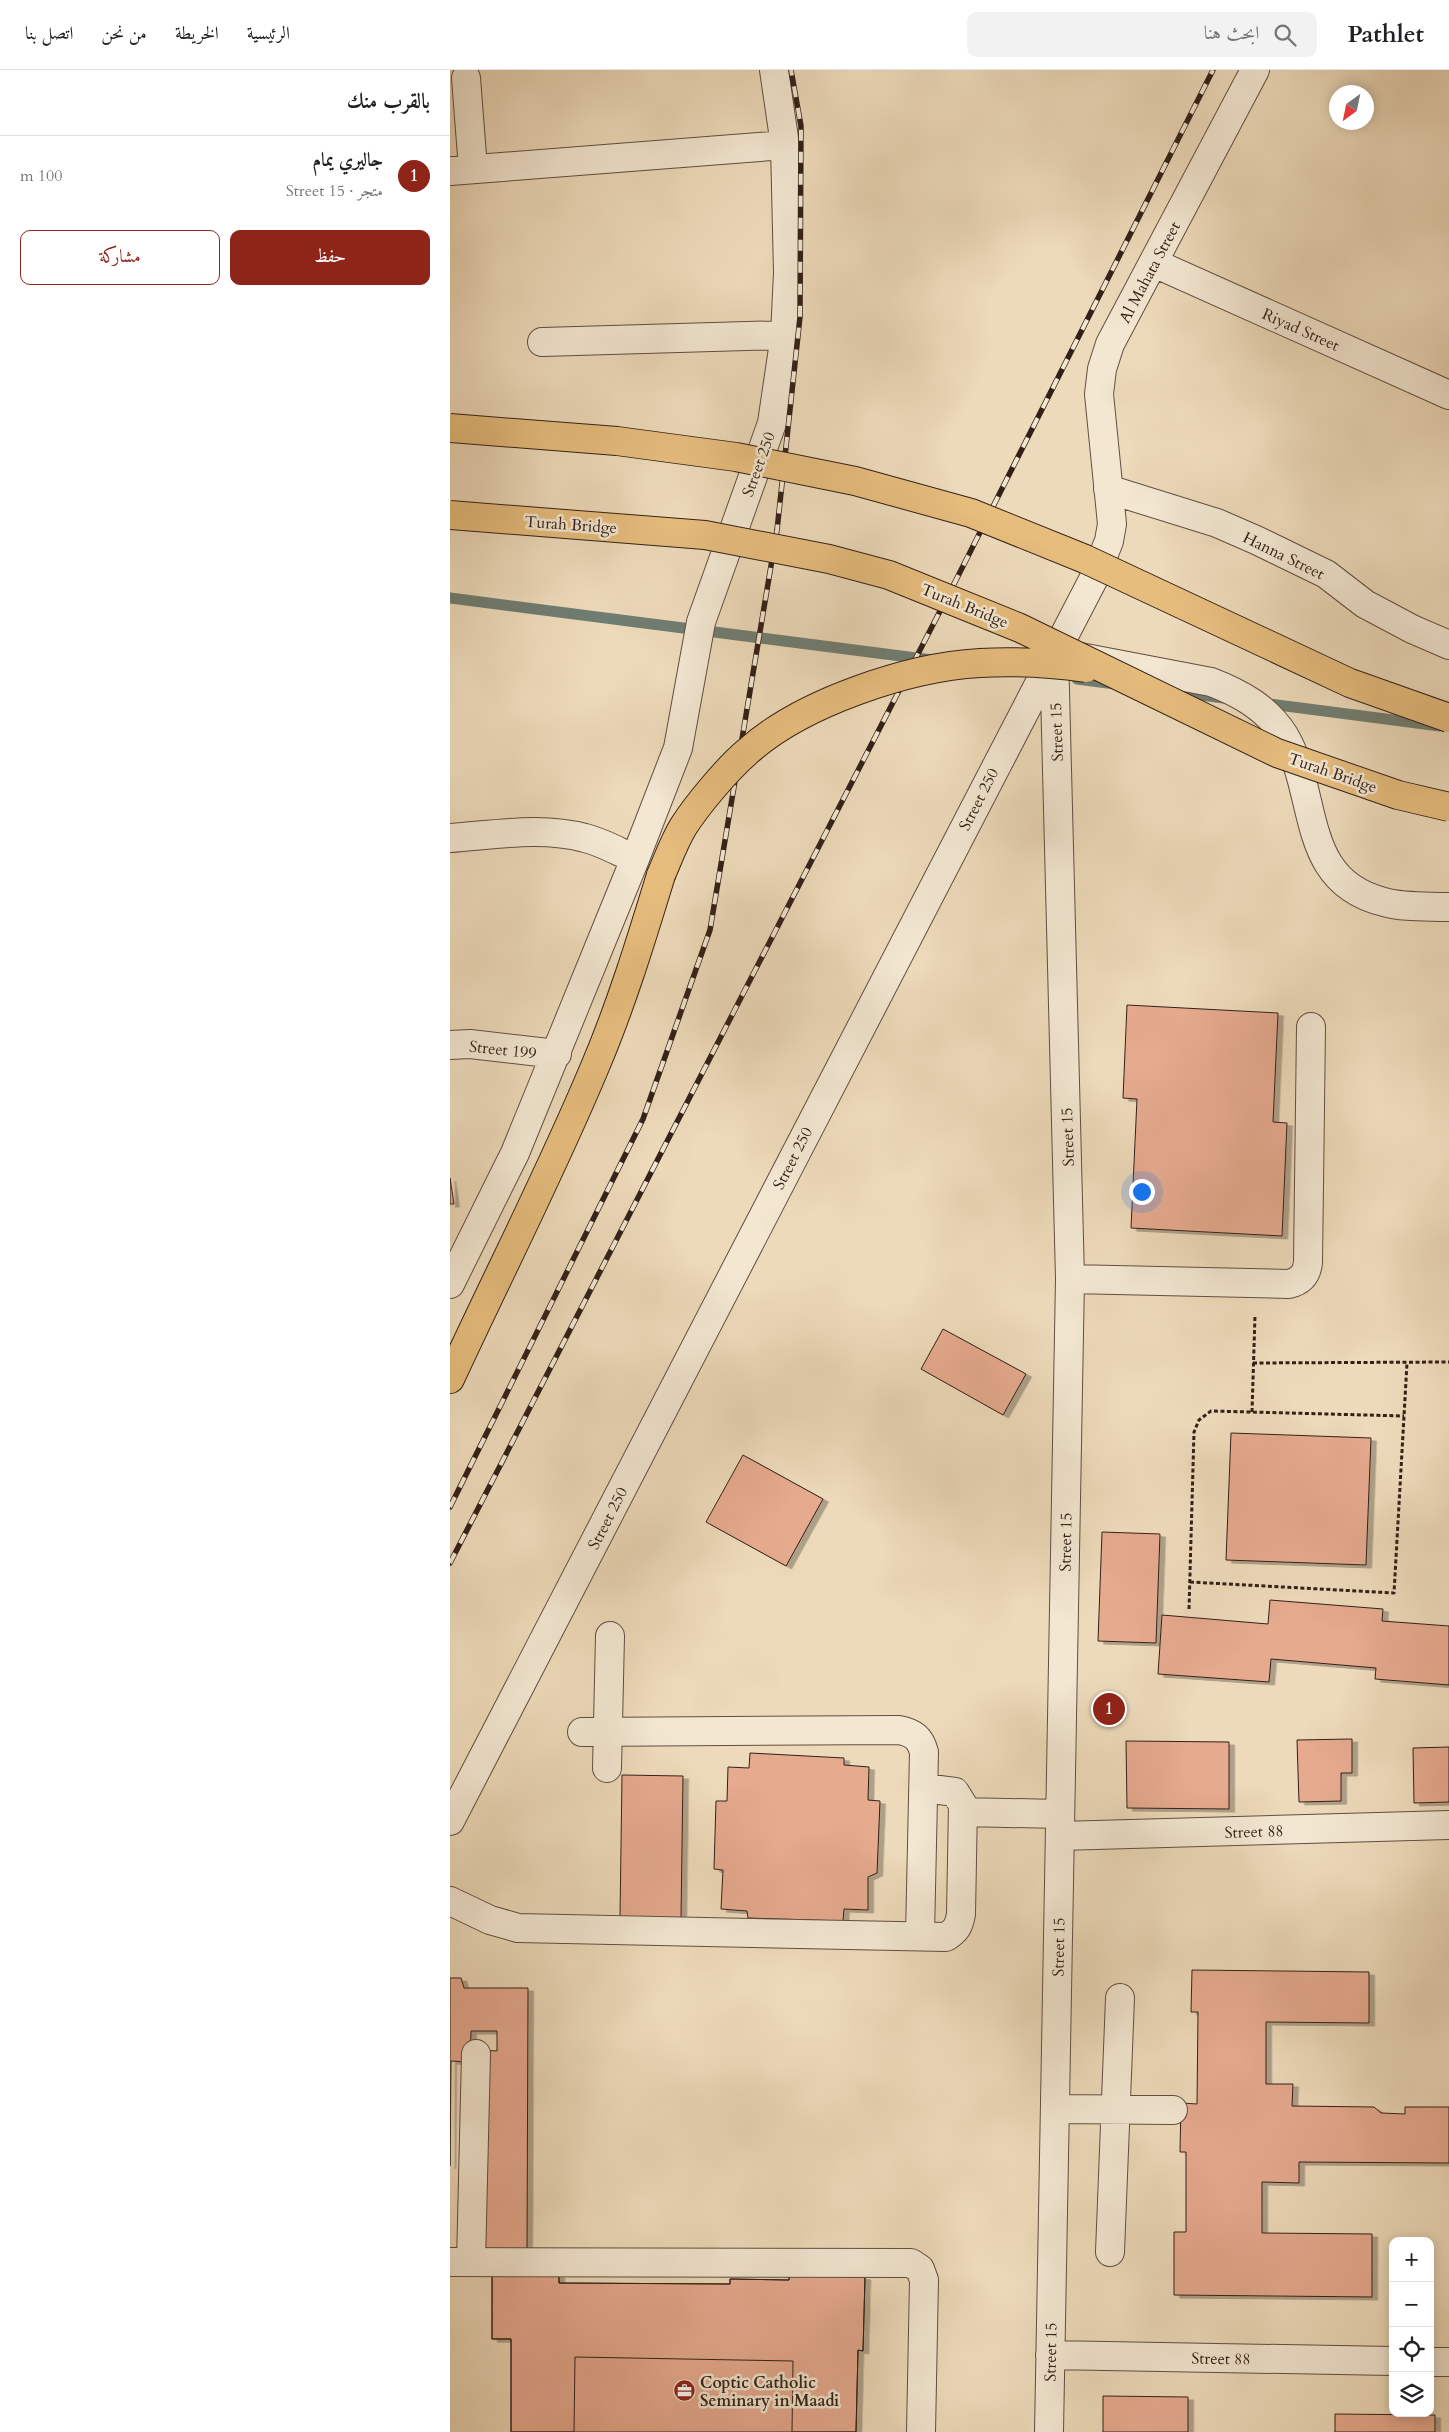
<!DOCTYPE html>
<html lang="ar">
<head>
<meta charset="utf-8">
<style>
	body { margin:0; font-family:Cardo,Amiri,serif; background:#f2f2f2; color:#202124; direction:rtl }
	.controls { position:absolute; right:15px; bottom:15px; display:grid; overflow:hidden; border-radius:10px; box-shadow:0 2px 12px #0003 }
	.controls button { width:45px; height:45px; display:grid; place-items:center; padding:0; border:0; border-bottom:1px solid #e0e0e0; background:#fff; color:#202124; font:25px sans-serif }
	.compass { position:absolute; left:879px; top:15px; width:45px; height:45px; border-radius:50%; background:#fff; box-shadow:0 2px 12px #0003; rotate:213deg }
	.you { position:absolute; left:691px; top:1121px; width:18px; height:18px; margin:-12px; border:4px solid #fff; border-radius:50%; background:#1a73e8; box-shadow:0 0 0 8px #1a73e833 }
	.badge { display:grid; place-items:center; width:32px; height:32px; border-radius:50%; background:#8f2418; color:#fff; font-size:16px; font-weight:700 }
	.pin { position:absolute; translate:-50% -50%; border:2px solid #fff; box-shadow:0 1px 5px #0006 }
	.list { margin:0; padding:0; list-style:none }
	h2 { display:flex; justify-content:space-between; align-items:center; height:65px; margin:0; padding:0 20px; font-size:21px }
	h2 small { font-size:16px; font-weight:400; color:#757577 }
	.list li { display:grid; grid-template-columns:32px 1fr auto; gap:15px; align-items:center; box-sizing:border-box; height:80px; padding:0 20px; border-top:1px solid #e0e0e0 }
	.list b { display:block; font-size:19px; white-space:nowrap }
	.list p { margin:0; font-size:16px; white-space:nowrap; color:#757577 }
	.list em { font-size:16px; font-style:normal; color:#757577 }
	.actions { display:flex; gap:10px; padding:15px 20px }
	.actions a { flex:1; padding:11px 0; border:1px solid #8f2418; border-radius:10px; text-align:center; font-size:18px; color:#8f2418 }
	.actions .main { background:#8f2418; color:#fff }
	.icon { flex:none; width:28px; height:28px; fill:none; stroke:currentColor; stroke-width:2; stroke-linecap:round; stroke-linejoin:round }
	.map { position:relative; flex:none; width:999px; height:2362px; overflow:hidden; direction:ltr }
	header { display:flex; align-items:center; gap:30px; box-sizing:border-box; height:70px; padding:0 25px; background:#fff; border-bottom:1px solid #e0e0e0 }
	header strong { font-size:24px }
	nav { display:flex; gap:28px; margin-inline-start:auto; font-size:18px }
	.search { width:350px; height:45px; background:#f2f2f2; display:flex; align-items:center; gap:12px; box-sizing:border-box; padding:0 18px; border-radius:10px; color:#757577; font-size:19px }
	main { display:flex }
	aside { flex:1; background:#fff }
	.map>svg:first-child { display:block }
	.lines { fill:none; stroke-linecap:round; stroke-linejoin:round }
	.stream { stroke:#707d72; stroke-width:11 }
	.building { fill:#e6aa8f; stroke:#322018; filter:url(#shadow) }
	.minor-casing { stroke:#614e40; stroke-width:30 }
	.major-casing { stroke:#322018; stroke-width:30 }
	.path { stroke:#322018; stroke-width:3; stroke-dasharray:4 2.5; stroke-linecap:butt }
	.minor { stroke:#f3e7d2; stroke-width:28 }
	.major { stroke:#e6bd7d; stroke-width:28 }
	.rail-casing { stroke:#322018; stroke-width:5.5 }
	.rail { stroke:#f3e7d2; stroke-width:4; stroke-dasharray:11; stroke-linecap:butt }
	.major-bridge-casing { stroke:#322018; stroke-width:30; stroke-linecap:butt }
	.major-bridge { stroke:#e6bd7d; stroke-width:28 }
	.labels { text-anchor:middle; stroke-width:5; stroke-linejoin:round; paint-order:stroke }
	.street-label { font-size:16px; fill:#322018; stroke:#f3e7d2 }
	.poi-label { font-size:16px; font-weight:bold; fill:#322018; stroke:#f3e7d2; text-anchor:start }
</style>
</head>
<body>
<header>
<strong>Pathlet</strong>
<div class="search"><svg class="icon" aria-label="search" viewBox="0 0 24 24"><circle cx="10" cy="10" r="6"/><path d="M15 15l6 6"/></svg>ابحث هنا</div>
<nav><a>الرئيسية</a><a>الخريطة</a><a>من نحن</a><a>اتصل بنا</a></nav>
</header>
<main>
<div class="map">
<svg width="999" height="2362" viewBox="0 0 999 2362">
	<defs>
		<filter id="shadow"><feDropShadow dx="5.5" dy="3" stdDeviation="0" flood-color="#0004"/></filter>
	</defs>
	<rect width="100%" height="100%" fill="#eddaba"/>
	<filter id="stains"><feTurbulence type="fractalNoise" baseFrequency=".004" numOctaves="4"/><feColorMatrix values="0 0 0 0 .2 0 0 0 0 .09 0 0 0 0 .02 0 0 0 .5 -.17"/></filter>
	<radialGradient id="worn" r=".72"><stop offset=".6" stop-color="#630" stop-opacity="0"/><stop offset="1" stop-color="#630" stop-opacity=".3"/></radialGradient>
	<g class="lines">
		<!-- stream -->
		<path class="stream" d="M0 528 482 590
			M627 609 665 614
			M721 621 774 628
			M812 633 990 656"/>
	</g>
	<!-- building -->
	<path class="building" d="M677 935 828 943 823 1052 837 1053 832 1166 681 1158 687 1029 673 1028Z
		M0 1108 4 1134H0Z
		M493 1259 576 1304 553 1345 471 1299Z
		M781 1363 921 1368 916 1495 776 1490Z
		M293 1385 373 1429 336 1496 256 1452Z
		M652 1462 710 1464 706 1573 648 1571Z
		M820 1530 933 1539 932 1551 999 1556V1615L925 1609 926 1598 821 1589 819 1612 708 1604 712 1545 818 1554Z
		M902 1669V1703H891V1731L849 1732 847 1670Z
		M676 1671 779 1672V1739L677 1738Z
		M999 1677V1732L964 1733 963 1678Z
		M300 1683 394 1688V1695L419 1697 418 1730 430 1731 427 1803 418 1807V1840L394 1839 393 1851 298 1848 297 1841 271 1839 273 1800 264 1799 266 1731H277L278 1697 299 1698Z
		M172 1705 233 1706 231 1848 170 1847Z
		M742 1900 919 1902V1953L816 1952V2014H843L842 2036 924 2037 931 2043 955 2044V2037H999V2093L849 2092V2113L812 2112V2163L922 2164V2227L724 2225V2162H736V2082H730L731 2033 747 2034 748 1942H741Z
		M0 1908H11L14 1918H78L77 2184H30L31 1980 47 1981V1961H21L20 1992 1 1991 0 2096Z
		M339 2202 366 2206 415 2207 413 2281 408 2280 406 2362H61V2269H42V2205H109V2213L280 2214V2209L339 2210Z
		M339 2202 366 2206 415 2207 413 2281 408 2280 406 2362H342L343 2291 125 2287 124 2362H61V2269H42V2205H109V2213L280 2214V2209L339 2210Z
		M653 2326 738 2327V2362H653Z
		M885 2344 985 2345V2362H885Z"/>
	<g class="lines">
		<defs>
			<path id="minor" d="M16 8 23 99
				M0 101 335 75
				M704 193 999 325
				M92 272 335 265
				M658 419 767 453 806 470 876 504 915 534 962 559 999 575
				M0 768C44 765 92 756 135 768 152 772 169 782 185 789
				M0 975 20 974 107 984
				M620 1209 839 1214C851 1211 857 1204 858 1192L861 957
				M0 1214 65 1083 185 789 228 678 251 552 322 353 335 265 338 203 335 75 324 0
				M132 1662 449 1660C464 1663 470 1668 474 1682L470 1866
				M157 1698 160 1566
				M513 1742 610 1744
				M0 1751 646 504 659 471 662 454 649 324 652 299 660 274 805 0
				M610 1766 999 1755
				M0 1831 40 1850 68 1858 496 1867C506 1861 509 1856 511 1844L513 1735 505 1722 474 1718
				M605 2039 723 2040
				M660 2182 670 1928
				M0 2192 461 2193 470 2199 474 2210 471 2362
				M21 2192 26 1984
				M600 2285 943 2291
				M980 2292H999
				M599 2362 620 1209 604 582 761 612C790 623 817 638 834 665 870 725 848 811 934 832 955 838 978 836 999 837"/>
			<path id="major" d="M0 1309C48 1205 100 1104 144 999 171 936 191 870 211 805"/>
		</defs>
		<!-- minor casing -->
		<use href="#minor" class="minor-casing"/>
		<!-- major casing -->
		<use href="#major" class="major-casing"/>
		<!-- path -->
		<path class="path" d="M803 1293 999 1292
			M802 1342 805 1245
			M740 1512 944 1523 957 1293
			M739 1539 744 1362 749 1350 761 1341 954 1346"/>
		<!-- minor -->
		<use href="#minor" class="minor"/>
		<!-- major -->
		<use href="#major" class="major"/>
		<defs>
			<path id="rail" d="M0 1437 193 1049 260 860 327 460 350 247 351 56 341 0
				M0 1493 505 512 763 0"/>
		</defs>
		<!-- rail casing -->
		<use href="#rail" class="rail-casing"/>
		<!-- rail -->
		<use href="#rail" class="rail"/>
		<defs>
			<path id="major-bridge" d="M0 358 167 371 286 387 405 411 521 443 635 489 900 613 999 648
				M0 445 255 465 379 489 439 505 570 558 827 683 948 725 999 737
				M211 805C218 789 224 772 233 757 247 735 277 699 297 682 351 633 458 597 530 593 566 591 601 593 636 598"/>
		</defs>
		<!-- major-bridge casing -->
		<use href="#major-bridge" class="major-bridge-casing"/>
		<!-- major-bridge -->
		<use href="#major-bridge" class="major-bridge"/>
	</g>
	<!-- icons -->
	<defs>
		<symbol id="office-disc" viewBox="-11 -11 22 22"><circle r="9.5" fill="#8f2418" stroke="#f3e7d2"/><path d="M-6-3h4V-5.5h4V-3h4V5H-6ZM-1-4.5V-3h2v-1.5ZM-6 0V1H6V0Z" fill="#fff"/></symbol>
	</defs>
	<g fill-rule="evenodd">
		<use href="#office-disc" x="222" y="2308" width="25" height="25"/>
	</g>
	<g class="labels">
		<!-- street labels -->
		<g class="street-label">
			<text transform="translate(699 202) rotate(-62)" y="6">Al Mahata Street</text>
			<text transform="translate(851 259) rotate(24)" y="6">Riyad Street</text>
			<text transform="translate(308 394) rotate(-70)" y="6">Street 250</text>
			<text transform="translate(121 454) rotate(4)" y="6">Turah Bridge</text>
			<text transform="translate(834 485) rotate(26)" y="6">Hanna Street</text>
			<text transform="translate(515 535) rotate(22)" y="6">Turah Bridge</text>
			<text transform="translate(606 662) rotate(-92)" y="6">Street 15</text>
			<text transform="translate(883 702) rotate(19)" y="6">Turah Bridge</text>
			<text transform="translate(528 729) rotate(-63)" y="6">Street 250</text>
			<text transform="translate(53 979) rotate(6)" y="6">Street 199</text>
			<text transform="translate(617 1067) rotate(-92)" y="6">Street 15</text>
			<text transform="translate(342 1088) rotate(-63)" y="6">Street 250</text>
			<text transform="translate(157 1448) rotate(-63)" y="6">Street 250</text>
			<text transform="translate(615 1472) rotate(-89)" y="6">Street 15</text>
			<text transform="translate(804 1761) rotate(-2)" y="6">Street 88</text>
			<text transform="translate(608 1877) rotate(-89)" y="6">Street 15</text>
			<text transform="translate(600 2282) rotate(-89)" y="6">Street 15</text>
			<text transform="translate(771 2288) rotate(1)" y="6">Street 88</text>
		</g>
		<!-- poi labels -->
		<g class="poi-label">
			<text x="250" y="2318">Coptic Catholic<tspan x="250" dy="18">Seminary in Maadi</tspan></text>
		</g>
	</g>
	<rect width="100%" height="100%" filter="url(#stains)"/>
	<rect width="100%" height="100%" fill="url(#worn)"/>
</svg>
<div class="controls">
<button>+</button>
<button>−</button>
<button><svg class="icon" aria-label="locate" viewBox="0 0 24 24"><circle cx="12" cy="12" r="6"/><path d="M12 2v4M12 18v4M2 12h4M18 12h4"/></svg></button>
<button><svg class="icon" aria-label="layers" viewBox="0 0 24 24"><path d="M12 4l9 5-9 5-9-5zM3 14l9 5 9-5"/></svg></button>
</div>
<svg class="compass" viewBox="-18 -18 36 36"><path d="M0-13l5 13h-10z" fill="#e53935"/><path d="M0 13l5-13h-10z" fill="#757577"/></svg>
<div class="you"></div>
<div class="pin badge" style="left:659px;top:1639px">1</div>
</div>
<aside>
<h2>بالقرب منك<small></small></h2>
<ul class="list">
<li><span class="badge">1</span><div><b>جاليري يمام</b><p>متجر · Street 15</p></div><em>100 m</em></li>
</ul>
<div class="actions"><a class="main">حفظ</a><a>مشاركة</a></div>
</aside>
</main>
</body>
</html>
